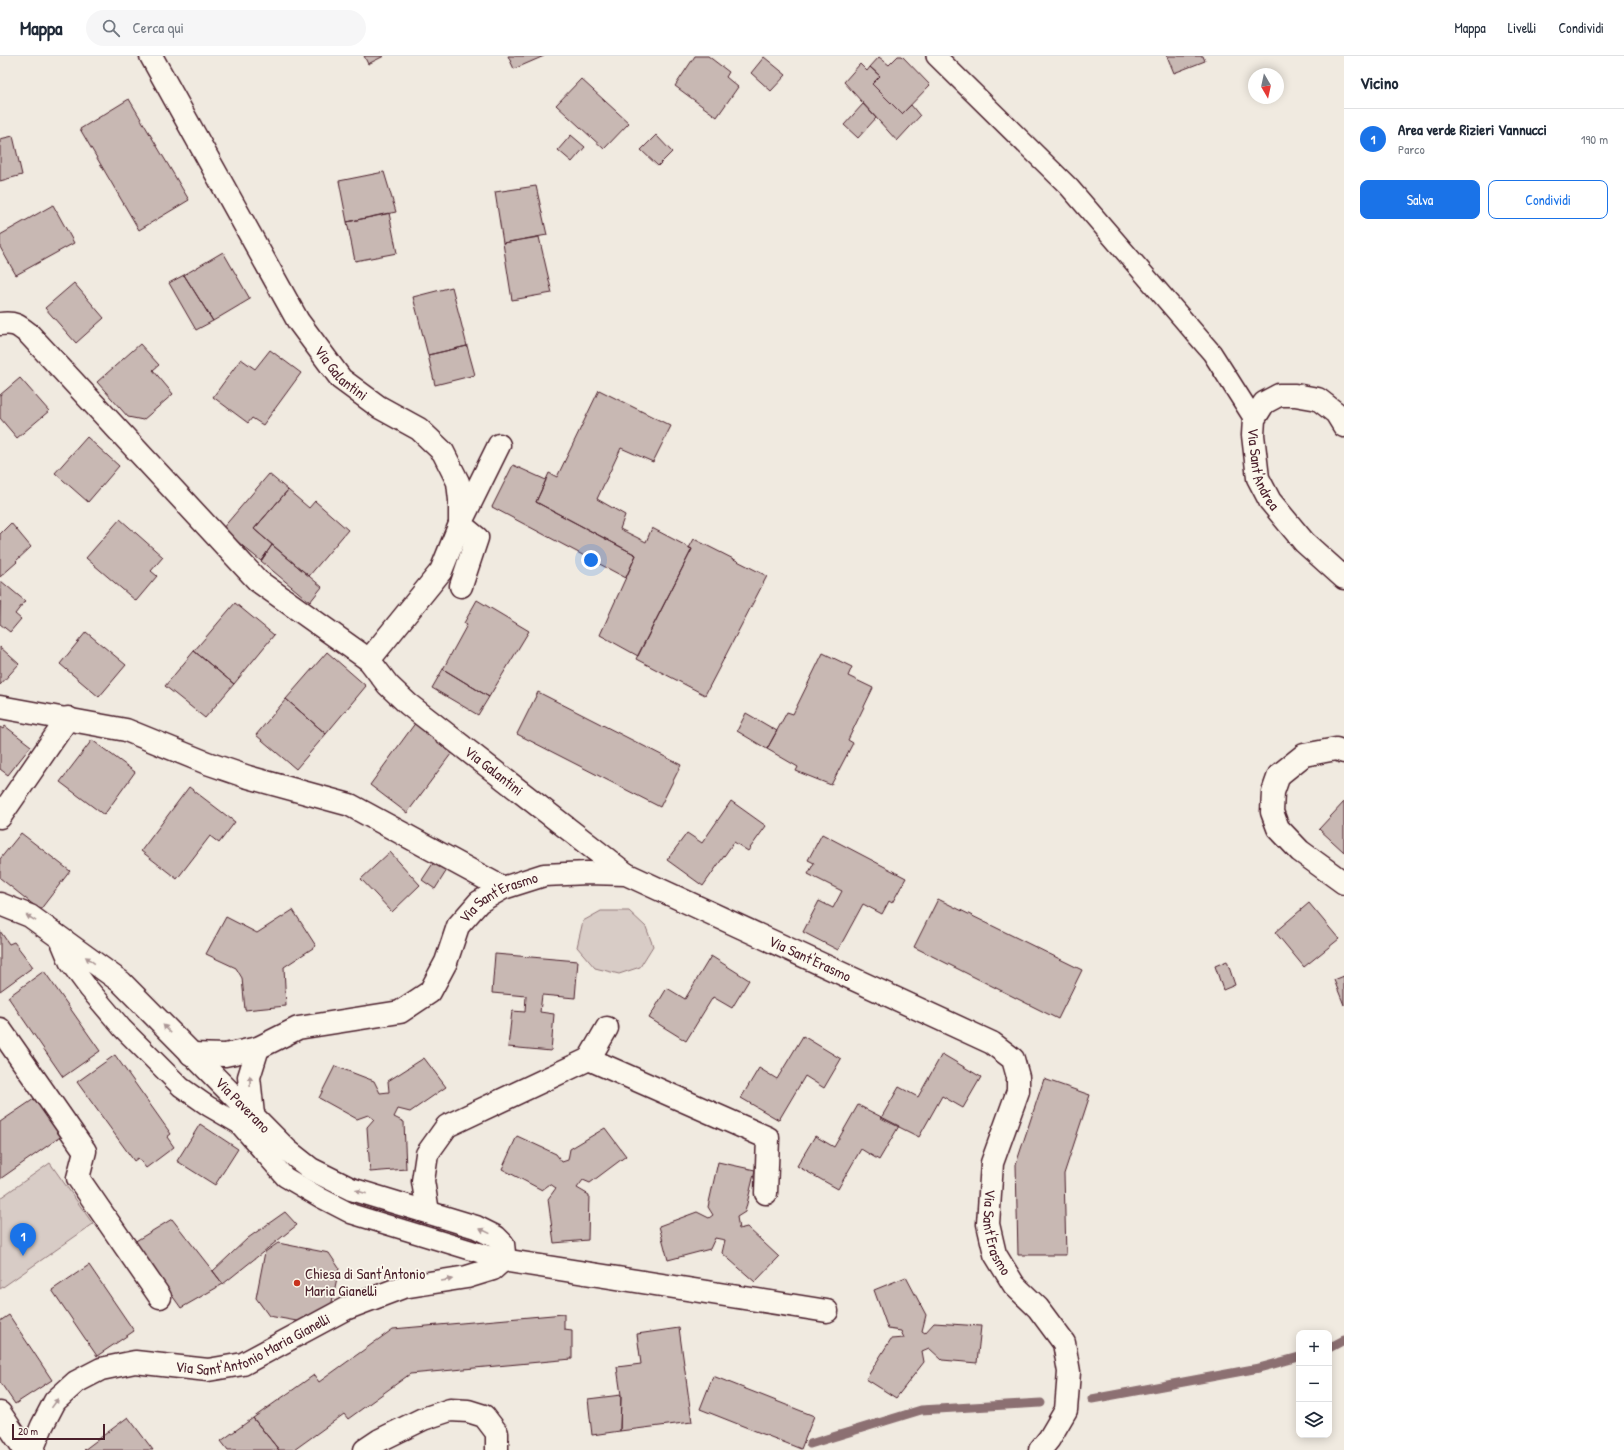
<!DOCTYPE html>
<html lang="it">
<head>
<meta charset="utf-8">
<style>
	body { margin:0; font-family:"Patrick Hand",sans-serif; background:#f6f6f7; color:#1f2937 }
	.controls { position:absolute; right:12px; bottom:12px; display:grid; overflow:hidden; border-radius:8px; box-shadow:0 2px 10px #0003 }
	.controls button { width:36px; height:36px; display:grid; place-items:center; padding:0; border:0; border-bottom:1px solid #e0e1e3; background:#fff; color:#1f2937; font:20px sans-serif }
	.compass { position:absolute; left:1248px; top:12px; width:36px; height:36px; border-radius:50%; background:#fff; box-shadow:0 2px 10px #0003; rotate:171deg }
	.scale { position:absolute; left:12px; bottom:10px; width:93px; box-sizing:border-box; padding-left:4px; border:2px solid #4a1f2b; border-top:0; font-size:11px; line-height:14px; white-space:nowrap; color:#4a1f2b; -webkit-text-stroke:3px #fbf7ec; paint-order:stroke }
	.you { position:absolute; left:591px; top:504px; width:14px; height:14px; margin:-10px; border:3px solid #fff; border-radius:50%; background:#1a73e8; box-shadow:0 0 0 6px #1a73e833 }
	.badge { display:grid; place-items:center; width:26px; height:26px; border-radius:50%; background:#1a73e8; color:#fff; font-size:13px; font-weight:700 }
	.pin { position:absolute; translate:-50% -33px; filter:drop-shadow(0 1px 2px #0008) }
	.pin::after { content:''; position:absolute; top:21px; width:14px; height:12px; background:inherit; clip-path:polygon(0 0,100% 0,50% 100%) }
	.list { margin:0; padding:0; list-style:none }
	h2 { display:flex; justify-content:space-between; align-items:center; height:52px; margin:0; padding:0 16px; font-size:17px }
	h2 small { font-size:13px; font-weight:400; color:#747a83 }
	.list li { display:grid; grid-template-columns:26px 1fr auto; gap:12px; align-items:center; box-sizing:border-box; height:60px; padding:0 16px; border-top:1px solid #e0e1e3 }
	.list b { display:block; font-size:15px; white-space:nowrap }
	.list p { margin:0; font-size:13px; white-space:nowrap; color:#747a83 }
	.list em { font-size:13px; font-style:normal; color:#747a83 }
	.actions { display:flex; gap:8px; padding:12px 16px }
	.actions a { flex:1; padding:9px 0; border:1px solid #1a73e8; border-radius:8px; text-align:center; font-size:14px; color:#1a73e8 }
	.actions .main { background:#1a73e8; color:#fff }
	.icon { flex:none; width:22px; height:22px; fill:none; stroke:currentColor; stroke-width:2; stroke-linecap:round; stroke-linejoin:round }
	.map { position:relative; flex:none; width:1344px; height:1394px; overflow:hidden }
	header { display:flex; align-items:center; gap:24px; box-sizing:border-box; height:56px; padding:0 20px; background:#fff; border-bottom:1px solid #e0e1e3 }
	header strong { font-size:19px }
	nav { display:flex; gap:22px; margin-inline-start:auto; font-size:14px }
	.search { width:280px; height:36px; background:#f6f6f7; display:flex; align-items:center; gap:10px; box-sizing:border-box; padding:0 14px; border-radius:22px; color:#747a83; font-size:15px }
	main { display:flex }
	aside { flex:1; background:#fff }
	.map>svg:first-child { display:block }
	.green { fill:#d8ccc6; stroke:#917678 }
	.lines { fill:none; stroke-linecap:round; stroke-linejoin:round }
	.stream { stroke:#8c6f72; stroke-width:9 }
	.building { fill:#c8b8b3; stroke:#4a1f2b }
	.service-casing { stroke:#4a1f2b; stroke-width:22 }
	.minor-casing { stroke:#4a1f2b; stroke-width:25 }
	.service { stroke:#fbf7ec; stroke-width:19 }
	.minor { stroke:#fbf7ec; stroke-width:22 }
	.oneway { fill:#ab9695 }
	.poi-dot { fill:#c8321e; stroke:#fbf7ec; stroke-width:1.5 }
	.labels { text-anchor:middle; stroke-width:3.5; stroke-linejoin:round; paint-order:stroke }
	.street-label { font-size:15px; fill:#4a1f2b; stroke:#fbf7ec }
	.poi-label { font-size:15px; fill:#4a1f2b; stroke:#fbf7ec; text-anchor:start }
</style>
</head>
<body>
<header>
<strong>Mappa</strong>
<div class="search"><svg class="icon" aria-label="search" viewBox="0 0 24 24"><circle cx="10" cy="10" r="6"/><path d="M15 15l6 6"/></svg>Cerca qui</div>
<nav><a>Mappa</a><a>Livelli</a><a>Condividi</a></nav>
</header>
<main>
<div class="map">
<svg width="1344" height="1394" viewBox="0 0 1344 1394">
	<rect width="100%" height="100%" fill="#f0eae0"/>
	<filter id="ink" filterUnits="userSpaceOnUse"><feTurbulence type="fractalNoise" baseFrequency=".025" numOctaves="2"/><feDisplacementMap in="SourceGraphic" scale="8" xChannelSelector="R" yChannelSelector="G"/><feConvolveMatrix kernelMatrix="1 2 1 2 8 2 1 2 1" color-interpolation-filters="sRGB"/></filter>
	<g filter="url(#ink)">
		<!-- green -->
		<path class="green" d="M601 855H629L646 871 653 890 640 911 619 918 595 912 577 891 583 865Z
			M50 1107 93 1168 0 1233V1142Z"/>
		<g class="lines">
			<!-- stream -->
			<path class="stream" d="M1329 1292 1344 1284
				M1092 1343 1259 1312 1299 1301
				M810 1388 921 1354 1041 1347"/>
		</g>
		<!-- building -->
		<path class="building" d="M364 0H384L368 8Z
			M508 0H544L514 13Z
			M695 0H708L729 16 726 21 738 31 717 61 675 30Z
			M898 0H902L930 29 902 58 872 28 880 20 870 11 879 1 889 9Z
			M1167 0H1203L1205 5 1174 17Z
			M764 1 786 19 771 35 751 17Z
			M860 8 867 15 870 11 880 20 872 28 902 58 911 49 920 60 897 85 844 26Z
			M581 23 629 67 604 93 556 49Z
			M129 43 189 144 139 174 80 73Z
			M863 48 876 62 858 82 844 69Z
			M571 79 585 91 572 106 558 94Z
			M656 79 672 96 658 110 641 94Z
			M13 80 22 119 0 125V83Z
			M384 116 396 156 347 166 339 125Z
			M536 130 547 179 503 187 495 136Z
			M53 149 74 187 16 219 0 191V179Z
			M389 157 397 197 355 205 347 166Z
			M539 181 552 237 512 244 503 187Z
			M223 196 250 243 213 265 184 219Z
			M184 219 213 265 196 274 169 227Z
			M74 227 104 262 76 287 45 252Z
			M452 231 467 290 428 299 413 241Z
			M140 288 159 309 153 314 173 338 143 364 128 361 97 326Z
			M467 290 475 319 435 329 428 299Z
			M270 294 301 317 263 369 252 362 248 367 213 341 241 303 255 313Z
			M20 322 49 355 17 382 0 362V339Z
			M599 334 671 370 653 406 621 392 597 443 625 459 620 473 646 486 652 472 692 493 638 600 600 579 636 499 536 446 549 417 557 421Z
			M87 381 119 410 88 446 55 417Z
			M513 409 546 424 536 446 636 499 626 522 492 451Z
			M269 418 288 434 254 473 272 489 261 505 222 473Z
			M288 434 309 452 315 445 348 474 309 520 254 473Z
			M120 463 163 501 151 515 157 520 136 545 86 502Z
			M11 467 31 491 16 505 17 506 0 521V478Z
			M694 483 767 520 705 639 636 603 692 493 689 492Z
			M272 489 322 531 310 546 261 505Z
			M1 525 25 545 15 558 21 563 10 576 0 568Z
			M477 544 529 575 489 641 443 613 467 569 464 567Z
			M235 547 274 579 234 628 194 595Z
			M86 576 126 609 99 641 60 608Z
			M0 591 19 608 0 629Z
			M194 595 234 628 205 662 165 630Z
			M327 596 366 630 326 678 286 643Z
			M823 597 852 611 848 620 873 632 848 684 853 687 831 729 796 715 798 711 767 693 787 656 793 658Z
			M443 613 489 641 478 659 432 632Z
			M538 636 681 709 660 751 517 678Z
			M286 643 326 678 296 713 256 679Z
			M746 657 777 675 767 693 737 675Z
			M416 666 454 694 407 757 370 729Z
			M5 670 31 690 8 719 0 713V671L3 673Z
			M92 684 135 716 104 759 60 726Z
			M189 731 235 766 219 787 210 780 177 823 141 795Z
			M731 745 766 770 748 795 734 786 703 830 667 804 687 777 702 787Z
			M1344 746V796L1319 773Z
			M21 777 70 815 40 854 0 822V803Z
			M822 778 906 822 892 847 889 845 882 858 863 848 838 894 803 876 819 845 833 852 842 835 808 818 814 807 808 804Z
			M390 796 420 829 392 856 361 823Z
			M434 806 447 814 435 833 422 824Z
			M938 843 1082 914 1058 963 914 891Z
			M1309 847 1339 883 1304 911 1275 876Z
			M293 854 316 890 284 911 286 950 245 954 242 922 236 912 206 898 226 861 257 877Z
			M0 875 9 888 14 886 33 911 0 935Z
			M495 898 578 905 575 942 542 939 540 956 554 958 551 995 508 991 512 955 525 956 526 940 492 937Z
			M711 900 749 924 732 952 713 941 686 985 649 962 667 932 685 943Z
			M1227 905 1235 929 1223 934 1215 910Z
			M44 915 100 995 63 1021 8 941Z
			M1344 920V949L1334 924Z
			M803 980 841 1003 824 1032 805 1020 779 1064 741 1042 759 1012 777 1023Z
			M942 998 981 1021 963 1052 942 1040 919 1081 881 1062 899 1031 918 1041Z
			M115 999 171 1078 167 1081 174 1091 146 1112 138 1102 134 1105 77 1026Z
			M424 1002 446 1031 410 1056 398 1053 394 1061 404 1066 406 1113 370 1116 367 1071 374 1063 368 1059 357 1063 319 1042 335 1010 374 1025 380 1037 389 1036 388 1025Z
			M1044 1023 1090 1039 1064 1118 1066 1199H1018L1016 1108Z
			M37 1041 63 1079 0 1123V1066Z
			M858 1049 899 1070 879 1104 861 1093 838 1133 797 1110 815 1080 834 1091Z
			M200 1068 238 1093 215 1129 177 1105Z
			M605 1072 626 1100 590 1127 583 1124 577 1132 589 1139 588 1184 554 1187 548 1143 556 1132 550 1128 542 1134 502 1113 517 1080 556 1098 562 1106 568 1104 570 1093Z
			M718 1106 755 1114 745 1156 737 1161 739 1173 747 1171 779 1201 755 1226 722 1197 725 1184 715 1182 710 1193 668 1204 659 1170 697 1156 709 1162 713 1159 708 1151Z
			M285 1156 297 1169 223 1228 213 1215 248 1182Z
			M172 1163 223 1228 181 1252 134 1186Z
			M278 1187 329 1197 339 1212 330 1256 313 1268 269 1260 256 1242 265 1196Z
			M89 1209 134 1275 97 1300 52 1234Z
			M906 1221 926 1259 922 1275 925 1277 934 1267 981 1270 977 1307 942 1304 929 1292 922 1295 924 1306 896 1342 866 1323 891 1283 904 1282 901 1275 888 1273 874 1234Z
			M564 1258V1273L572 1274V1303L410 1318 348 1363 344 1358 294 1394H279L253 1362 314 1319 319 1326 393 1273Z
			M9 1259 52 1324 15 1348 0 1326V1265Z
			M679 1272 692 1366 620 1375 621 1339 617 1311 641 1308 637 1278Z
			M713 1320 814 1360 801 1393 700 1353Z
			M621 1339 620 1375 592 1379 588 1343Z
			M128 1361 153 1394H84Z
			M253 1362 279 1394H228L221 1385Z"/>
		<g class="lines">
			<defs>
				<path id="service" d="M936 0 1069 131 1212 297 1254 363
					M59 882 69 906 89 933 122 972 181 1031 208 1050 239 1068 285 1121 321 1142 352 1158 503 1204"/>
				<g id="minor">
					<path id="s1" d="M151 0 298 265 341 323 379 351 419 373 443 396 458 426 460 444V468L441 515 369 604"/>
					<path id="s2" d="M0 268C14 266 18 269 29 278L258 525 369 604 388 629 408 648 626 818"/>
					<path id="s3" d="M1344 370 1336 357 1318 343 1295 339H1279L1264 347 1254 363 1253 379 1258 422 1270 445 1304 486 1344 522"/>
					<path d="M461 530 477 482 460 468 499 389"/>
					<path d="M0 651 126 674 207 707 248 721 350 749 503 832"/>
					<path d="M1344 696 1336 693 1304 699 1279 719 1273 736 1272 756 1278 772 1300 795 1344 827"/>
					<path d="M0 761 68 662"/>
					<path id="s4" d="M0 848 30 860 121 926 287 1094 311 1113 351 1133 476 1171 496 1181 503 1188 504 1197 503 1204"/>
					<path d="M0 973 85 1095 78 1122 160 1241"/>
					<path id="s5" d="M191 998 225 999 258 992 298 972 400 956 430 936 446 906 458 870 479 846 503 832 544 819 588 817 626 818 992 987 1013 1003 1018 1021V1035L992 1107 988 1168 995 1198 1014 1229 1038 1252 1064 1287 1069 1316 1066 1354 1049 1383 1040 1394"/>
					<path d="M589 1003 607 972"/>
					<path d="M253 1059 249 1021 258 992"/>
					<path d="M428 1156 423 1125 427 1098 447 1070 589 1003 768 1082 766 1137"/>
					<path d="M503 1204 827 1255"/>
					<path d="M0 1357 25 1394"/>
					<path id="s6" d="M32 1394 42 1370 55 1345 76 1326 101 1313 135 1306 208 1314 243 1308 345 1253 403 1231 467 1221 493 1213 503 1204"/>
					<path d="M365 1394 380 1384 423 1363 450 1354 468 1355 484 1360 497 1377V1394"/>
				</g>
			</defs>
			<!-- service casing -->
			<use href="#service" class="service-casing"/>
			<!-- minor casing -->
			<use href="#minor" class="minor-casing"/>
			<!-- service -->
			<use href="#service" class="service"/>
			<!-- minor -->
			<use href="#minor" class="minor"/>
		</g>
		<!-- one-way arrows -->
		<defs><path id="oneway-solid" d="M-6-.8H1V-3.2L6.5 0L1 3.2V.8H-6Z"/></defs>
		<g class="oneway">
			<use href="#oneway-solid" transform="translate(31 862) rotate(-149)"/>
			<use href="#oneway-solid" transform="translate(90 904) rotate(-144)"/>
			<use href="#oneway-solid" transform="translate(167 973) rotate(-134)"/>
			<use href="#oneway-solid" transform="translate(250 1025) rotate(-92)"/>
			<use href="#oneway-solid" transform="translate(361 1136) rotate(-163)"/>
			<use href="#oneway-solid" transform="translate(485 1175) rotate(-154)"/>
			<use href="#oneway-solid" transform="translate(447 1224) rotate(-9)"/>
			<use href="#oneway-solid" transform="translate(55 1347) rotate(-54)"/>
		</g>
	</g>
	<!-- markers -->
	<circle class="poi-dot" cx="297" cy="1227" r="4"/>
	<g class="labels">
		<!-- street labels -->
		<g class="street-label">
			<text dy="5" stroke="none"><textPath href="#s1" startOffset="371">Via Galantini</textPath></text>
			<text dy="5" stroke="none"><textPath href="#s3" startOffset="165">Via Sant'Andrea</textPath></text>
			<text dy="5" stroke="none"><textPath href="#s2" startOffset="673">Via Galantini</textPath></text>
			<text dy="5" stroke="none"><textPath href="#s5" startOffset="375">Via Sant'Erasmo</textPath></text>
			<text dy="5" stroke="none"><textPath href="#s5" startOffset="711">Via Sant'Erasmo</textPath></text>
			<text dy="5" stroke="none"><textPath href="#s4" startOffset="318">Via Paverano</textPath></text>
			<text dy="5" stroke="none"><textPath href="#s5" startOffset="1118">Via Sant'Erasmo</textPath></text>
			<text dy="5" stroke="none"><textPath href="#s6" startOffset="269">Via Sant'Antonio Maria Gianelli</textPath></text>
		</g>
		<!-- poi labels -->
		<g class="poi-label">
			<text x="305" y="1223">Chiesa di Sant'Antonio<tspan x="305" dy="17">Maria Gianelli</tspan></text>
		</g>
	</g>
</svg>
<div class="controls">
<button>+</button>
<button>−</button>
<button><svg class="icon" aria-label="layers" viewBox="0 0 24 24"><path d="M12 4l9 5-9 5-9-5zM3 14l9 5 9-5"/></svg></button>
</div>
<svg class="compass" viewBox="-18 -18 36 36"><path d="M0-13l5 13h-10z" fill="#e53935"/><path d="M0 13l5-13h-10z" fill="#747a83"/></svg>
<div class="scale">20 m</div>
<div class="you"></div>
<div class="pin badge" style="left:23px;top:1200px">1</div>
</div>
<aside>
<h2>Vicino<small></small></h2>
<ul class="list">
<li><span class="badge">1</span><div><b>Area verde Rizieri Vannucci</b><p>Parco</p></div><em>190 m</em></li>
</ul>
<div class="actions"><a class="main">Salva</a><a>Condividi</a></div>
</aside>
</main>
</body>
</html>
